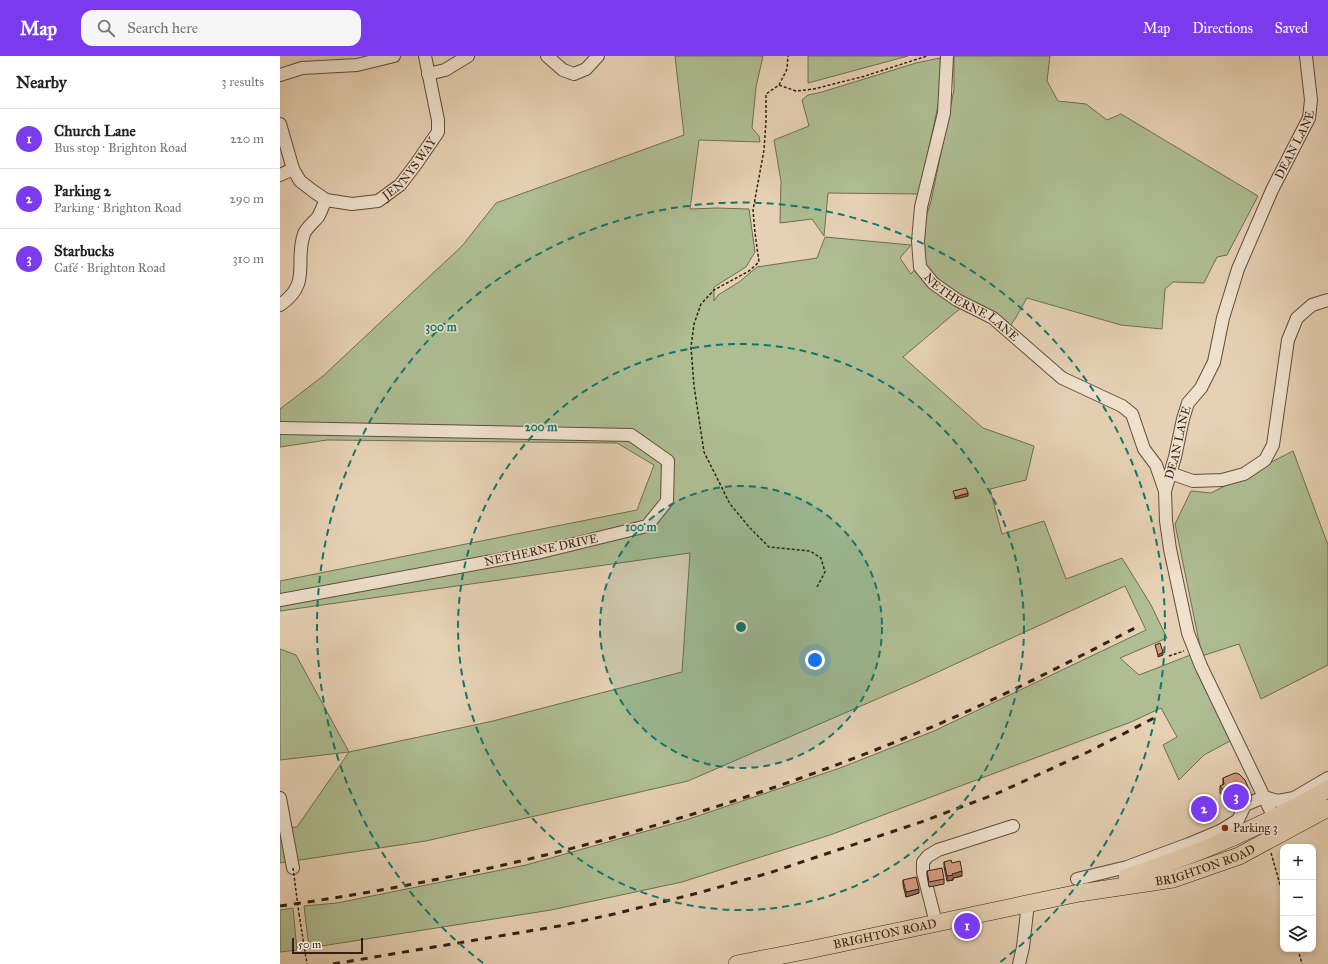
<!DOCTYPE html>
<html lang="en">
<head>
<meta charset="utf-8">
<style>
	body { margin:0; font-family:"IM FELL Great Primer",serif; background:#f6f6f6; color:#222 }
	.controls { position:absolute; right:12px; bottom:12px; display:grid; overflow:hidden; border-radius:8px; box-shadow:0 2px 6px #0003 }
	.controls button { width:36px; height:36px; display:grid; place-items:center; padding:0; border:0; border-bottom:1px solid #e0e0e0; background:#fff; color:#222; font:20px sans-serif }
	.scale { position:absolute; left:12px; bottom:10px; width:71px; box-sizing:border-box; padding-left:4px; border:2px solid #332011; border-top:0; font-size:11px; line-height:14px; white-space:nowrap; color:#332011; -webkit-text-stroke:3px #efe1ce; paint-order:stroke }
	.you { position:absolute; left:535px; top:604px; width:14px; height:14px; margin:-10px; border:3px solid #fff; border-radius:50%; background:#1a73e8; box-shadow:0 0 0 6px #1a73e833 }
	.badge { display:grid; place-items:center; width:26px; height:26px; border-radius:50%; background:#7c3aed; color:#fff; font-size:13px; font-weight:700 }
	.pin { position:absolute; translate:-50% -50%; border:2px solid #fff; box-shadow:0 1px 4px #0006 }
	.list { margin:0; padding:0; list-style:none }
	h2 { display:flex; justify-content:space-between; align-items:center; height:52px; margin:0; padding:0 16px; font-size:17px }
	h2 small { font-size:13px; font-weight:400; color:#767676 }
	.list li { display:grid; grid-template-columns:26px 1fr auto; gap:12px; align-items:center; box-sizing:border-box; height:60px; padding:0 16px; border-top:1px solid #e0e0e0 }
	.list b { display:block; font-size:15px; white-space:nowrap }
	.list p { margin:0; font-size:13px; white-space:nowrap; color:#767676 }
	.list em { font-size:13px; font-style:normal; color:#767676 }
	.icon { flex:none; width:22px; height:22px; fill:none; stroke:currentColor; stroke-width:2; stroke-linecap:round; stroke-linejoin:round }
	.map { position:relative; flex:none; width:1048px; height:908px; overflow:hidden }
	header { display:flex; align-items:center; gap:24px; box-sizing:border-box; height:56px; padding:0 20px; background:#7c3aed; color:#fff }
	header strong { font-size:19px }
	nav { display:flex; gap:22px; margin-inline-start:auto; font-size:14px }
	.search { width:280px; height:36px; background:#f6f6f6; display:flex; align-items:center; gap:10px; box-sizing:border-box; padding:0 14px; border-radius:12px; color:#767676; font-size:15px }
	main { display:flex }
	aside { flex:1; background:#fff }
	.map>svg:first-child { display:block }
	.green { fill:#aebd92; stroke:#706e52 }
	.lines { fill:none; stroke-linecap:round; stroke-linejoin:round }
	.minor-casing { stroke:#604c3a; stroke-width:14 }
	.highway-casing { stroke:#332011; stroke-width:18 }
	.path { stroke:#332011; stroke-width:1.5; stroke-dasharray:3 2; stroke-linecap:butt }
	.minor { stroke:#efe1ce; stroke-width:12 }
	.highway { stroke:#e6d1b4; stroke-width:17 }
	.rail { stroke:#332011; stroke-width:3; stroke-dasharray:7 7; stroke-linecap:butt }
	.path-bridge { stroke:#332011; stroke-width:1.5; stroke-dasharray:3 2; stroke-linecap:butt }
	.wall { fill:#b6856d; stroke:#332011 }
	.shaded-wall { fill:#946c59; stroke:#332011 }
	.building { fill:#d49b7f; stroke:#332011 }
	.ring { fill:none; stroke:#0f766e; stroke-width:2; stroke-dasharray:7 5 }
	.poi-dot { fill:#8f2418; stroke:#efe1ce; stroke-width:1.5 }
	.labels { text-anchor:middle; stroke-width:3; stroke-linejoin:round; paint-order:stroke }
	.street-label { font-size:12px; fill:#332011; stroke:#efe1ce }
	.poi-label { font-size:12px; fill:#332011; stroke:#efe1ce; text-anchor:start }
	.centre { fill:#0f766e; stroke:#efe1ce; stroke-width:2 }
	.ring-label { font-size:12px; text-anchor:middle; font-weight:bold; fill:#0f766e; stroke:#efe1ce; stroke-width:3; stroke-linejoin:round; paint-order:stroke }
</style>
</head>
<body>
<header>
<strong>Map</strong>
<div class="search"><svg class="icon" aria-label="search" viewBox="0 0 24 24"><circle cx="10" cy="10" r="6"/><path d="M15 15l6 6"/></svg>Search here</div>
<nav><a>Map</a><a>Directions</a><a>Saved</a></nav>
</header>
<main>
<aside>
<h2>Nearby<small>3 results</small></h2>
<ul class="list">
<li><span class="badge">1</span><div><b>Church Lane</b><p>Bus stop · Brighton Road</p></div><em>220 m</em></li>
<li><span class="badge">2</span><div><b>Parking 2</b><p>Parking · Brighton Road</p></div><em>290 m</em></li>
<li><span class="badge">3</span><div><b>Starbucks</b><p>Café · Brighton Road</p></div><em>310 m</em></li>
</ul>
</aside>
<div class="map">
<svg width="1048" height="908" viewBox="0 0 1048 908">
	<rect width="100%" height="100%" fill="#e6d1b4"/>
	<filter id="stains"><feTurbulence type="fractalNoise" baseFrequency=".005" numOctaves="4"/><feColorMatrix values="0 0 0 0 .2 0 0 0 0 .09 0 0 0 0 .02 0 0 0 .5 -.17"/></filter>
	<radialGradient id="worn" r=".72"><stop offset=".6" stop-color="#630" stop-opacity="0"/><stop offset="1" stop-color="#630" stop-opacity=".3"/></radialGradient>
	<!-- green -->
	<path class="green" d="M395 0H483L476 31 472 72 479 80 480 86 419 84 410 153 437 152 469 153 475 196 466 211 434 231V245L438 239 459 226 477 211 537 202 545 181 631 189 620 202 631 218 641 206 640 181 651 145 674 34V0H770L767 25 778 45 806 48 827 64 841 58 978 140 947 199 937 201 924 227 893 226 885 233 882 273 841 269 747 242 735 263 725 277 683 250 623 301 703 372 754 390 746 424 710 433 722 478 764 465 786 523 842 502 871 549 887 582 840 602 859 619 913 598 950 685 924 699 899 724 883 689 897 681 881 652 851 666 550 779 402 826 271 854 29 892 24 850 57 847 246 809 406 764 560 712 654 675 866 574 845 530 634 627 408 725 146 785 0 807V772L17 771 69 696 0 704V593L16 599 69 696 213 665 402 616 410 497 0 555V525L357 454 374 409 337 387 47 384 0 391V353L43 320 182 190 216 147 404 79Z
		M528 0H628L528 27Z
		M660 2 662 31 639 138 548 137 544 180 532 163 500 167 501 125 494 84 529 70 522 44 528 39 542 36 636 7Z
		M1013 395 1048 489V609L981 643 959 588 922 600 895 468 911 435 931 437Z
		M13 852 17 894 0 896V854Z"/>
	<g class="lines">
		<defs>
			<g id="minor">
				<path d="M267 0 283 14 294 18 306 13 318 0"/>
				<path id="s1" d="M667 0 664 57 641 151 638 185 640 211 653 227 677 244 713 262 782 322 842 350 852 358 864 393 876 409 885 435"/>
				<path d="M148 18 165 14 188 0"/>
				<path d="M0 19 22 12 77 9 114 0"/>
				<path id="s2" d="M0 68 13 113 20 125 33 135 46 144 72 148 98 145 120 129 136 108 158 76V64L145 0"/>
				<path d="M0 119 13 113"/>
				<path d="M0 249C32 227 14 207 24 178 26 172 34 166 38 161 41 156 43 149 46 144"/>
				<path d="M0 372 351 379 388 405 387 445 367 470 261 496 0 544"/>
				<path d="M890 417 913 425 942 424 964 418 985 404 993 389 1008 284 1017 262 1032 249 1048 244"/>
				<path d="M0 742 13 812"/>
				<path id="s3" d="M997 768 921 610 908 577 890 493 886 465 885 435 895 401 903 363 908 347 921 332 934 306 943 262 958 213 992 134 1029 62 1031 44 1026 0"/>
				<path d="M797 823 847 811 909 788 940 775 958 764 965 749 984 741 998 745 1014 742 1048 722"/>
				<path d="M656 867 643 816V806L648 800 658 794 733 770"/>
				<path d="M739 908 743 891 748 847"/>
			</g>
			<g id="highway">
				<path d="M847 821C917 799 984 770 1048 733"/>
				<path id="s4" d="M457 908 529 894 799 837 893 823 959 800 1048 752"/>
			</g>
		</defs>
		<!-- minor casing -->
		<use href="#minor" class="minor-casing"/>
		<!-- highway casing -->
		<use href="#highway" class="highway-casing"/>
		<!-- path -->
		<path class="path" d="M499 29 507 13 508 0
			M537 531 545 516 541 502 530 495 489 491 470 472 450 448 424 396 414 330 411 291 414 268 421 248 434 234 469 215 479 206 475 177 473 154 484 94 486 65V38L499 29 516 35 534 33 585 20 647 0
			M889 600 904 595
			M991 797 1003 839
			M19 858 27 908
			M1018 893 1022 908"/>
		<!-- minor -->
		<use href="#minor" class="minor"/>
		<!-- highway -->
		<use href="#highway" class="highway"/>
		<!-- rail -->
		<path class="rail" d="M0 850C216 820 428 763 630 680 707 649 781 610 855 572
			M53 908 279 870 334 858 418 837 489 817 644 765 718 737 808 696 876 661"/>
		<!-- path-bridge -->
		<path class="path-bridge" d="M13 812 19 858"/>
	</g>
	<!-- wall -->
	<path class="wall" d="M943 722 971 745 950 752 947 745 940 737V730L943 729Z
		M664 806 672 807 682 820 673 822V824L667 825 664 811Z
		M647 815 664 823V828L649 831 647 819Z
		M623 824 639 837 626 841 623 829Z"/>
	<!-- shaded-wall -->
	<path class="shaded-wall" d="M688 437V440L675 443V441Z
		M883 596V599L878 601V599Z
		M971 738V745L950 752V745Z
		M682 815V820L673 822V824L667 825V820L672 818Z
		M639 833V837L626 841V836Z"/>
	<!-- building -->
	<path class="building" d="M686 432 688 437 675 441 673 435Z
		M880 587 883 596 878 599 875 589Z
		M955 717 959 718 965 724 971 738 950 745 947 738 940 730 944 728 943 722Z
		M671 804 672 807 680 805 682 815 672 818 673 819 667 820 664 806Z
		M662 812 664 823 649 826 647 815Z
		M636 821 639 833 626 836 623 824Z"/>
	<!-- distance rings -->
	<circle cx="461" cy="571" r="141" fill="#0f766e" fill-opacity=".12"/>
	<g class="ring">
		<circle cx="461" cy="571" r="141"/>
		<circle cx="461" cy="571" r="283"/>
		<path d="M203 907A424 424 0 1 1 719 907"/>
	</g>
	<!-- markers -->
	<circle class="poi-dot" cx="945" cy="772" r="4"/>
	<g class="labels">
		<!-- street labels -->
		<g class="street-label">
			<text dy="4" stroke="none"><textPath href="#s3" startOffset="728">DEAN LANE</textPath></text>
			<text dy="4" stroke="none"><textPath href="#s2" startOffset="191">JENNYS WAY</textPath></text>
			<text dy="4" stroke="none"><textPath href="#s1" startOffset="280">NETHERNE LANE</textPath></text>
			<text dy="4" stroke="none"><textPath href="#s3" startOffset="405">DEAN LANE</textPath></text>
			<text transform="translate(261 494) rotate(-12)" y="4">NETHERNE DRIVE</text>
			<text dy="4" stroke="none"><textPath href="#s4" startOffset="479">BRIGHTON ROAD</textPath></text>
			<text dy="4" stroke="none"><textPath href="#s4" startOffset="151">BRIGHTON ROAD</textPath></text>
		</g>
		<!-- poi labels -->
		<g class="poi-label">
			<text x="953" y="776">Parking 3</text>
		</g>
	</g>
	<circle cx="461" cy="571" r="6" class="centre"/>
	<g class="ring-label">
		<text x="161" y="275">300 m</text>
		<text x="261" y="375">200 m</text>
		<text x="361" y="475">100 m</text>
	</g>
	<rect width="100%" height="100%" filter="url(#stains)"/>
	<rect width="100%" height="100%" fill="url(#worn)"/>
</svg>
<div class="controls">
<button>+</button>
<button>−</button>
<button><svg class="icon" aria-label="layers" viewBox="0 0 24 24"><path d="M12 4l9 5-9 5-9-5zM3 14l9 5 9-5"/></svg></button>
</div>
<div class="scale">50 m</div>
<div class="you"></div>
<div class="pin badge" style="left:687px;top:870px">1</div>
<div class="pin badge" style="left:924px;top:753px">2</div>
<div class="pin badge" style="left:956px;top:741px">3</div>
</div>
</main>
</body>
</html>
